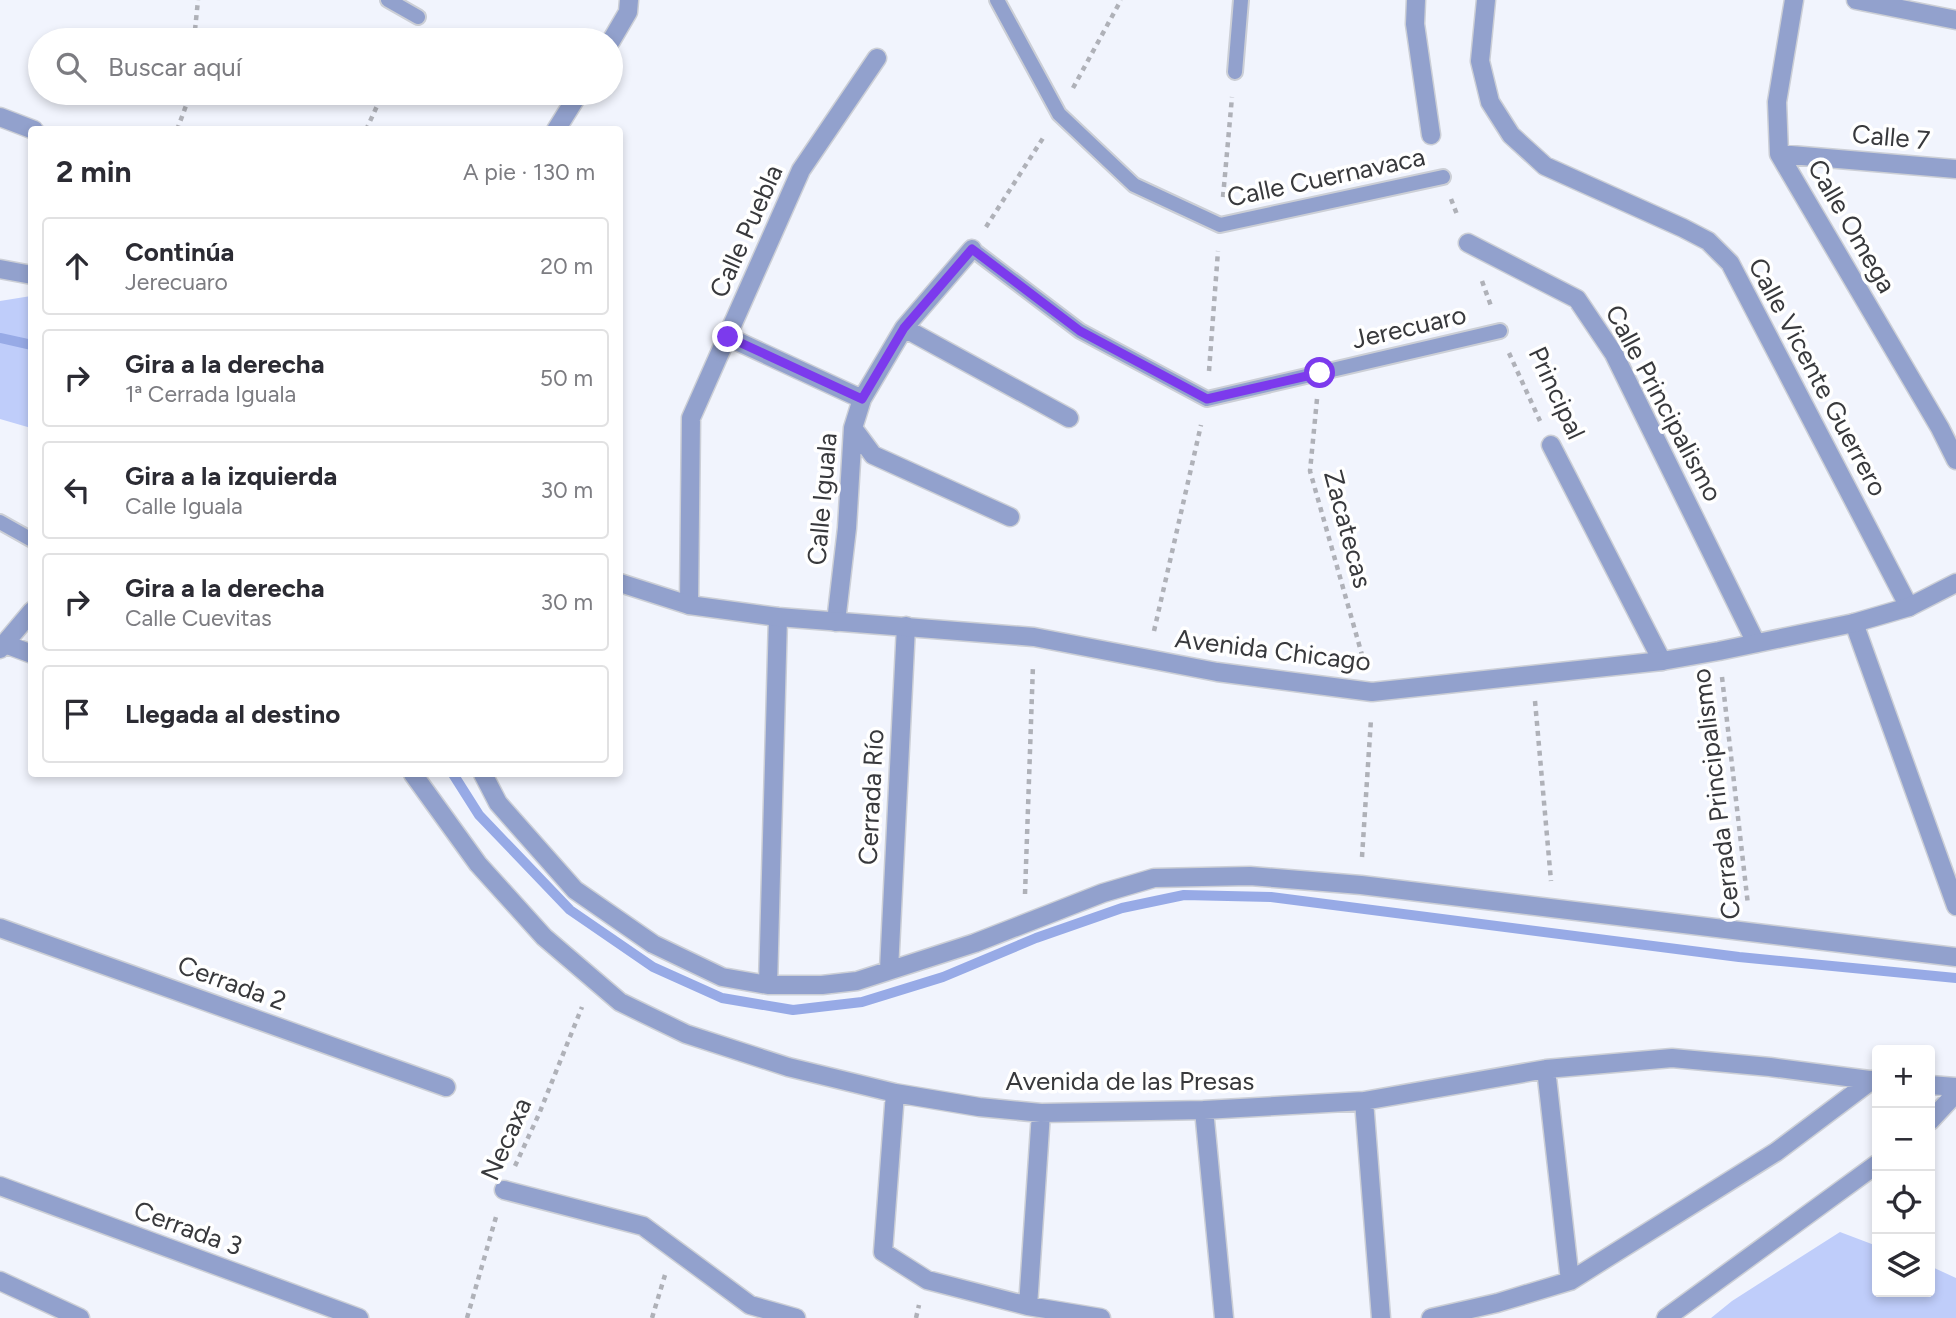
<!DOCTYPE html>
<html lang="es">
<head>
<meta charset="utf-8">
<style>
	body { margin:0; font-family:Figtree,sans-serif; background:#f7f7f7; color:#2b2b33 }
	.controls { position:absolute; right:21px; bottom:21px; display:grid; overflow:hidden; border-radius:7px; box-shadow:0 4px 10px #0003 }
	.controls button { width:63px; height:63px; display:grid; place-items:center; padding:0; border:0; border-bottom:2px solid #e1e1e2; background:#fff; color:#2b2b33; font:35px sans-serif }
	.stop { position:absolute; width:21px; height:21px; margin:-16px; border:5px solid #7c3aed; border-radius:50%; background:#fff }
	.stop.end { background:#7c3aed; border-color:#fff; box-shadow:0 2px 7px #0008 }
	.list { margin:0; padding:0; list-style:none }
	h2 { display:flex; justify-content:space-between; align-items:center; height:91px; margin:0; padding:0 28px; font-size:30px }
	h2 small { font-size:23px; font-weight:400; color:#7c7c81 }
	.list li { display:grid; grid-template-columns:46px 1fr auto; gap:21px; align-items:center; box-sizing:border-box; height:98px; margin:0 14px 14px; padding:0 14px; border:2px solid #e1e1e2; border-radius:7px }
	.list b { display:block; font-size:26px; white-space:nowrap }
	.list p { margin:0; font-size:23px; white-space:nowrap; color:#7c7c81 }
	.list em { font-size:23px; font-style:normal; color:#7c7c81 }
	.icon { flex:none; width:38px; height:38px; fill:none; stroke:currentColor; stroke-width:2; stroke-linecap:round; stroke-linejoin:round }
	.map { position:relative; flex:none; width:1956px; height:1318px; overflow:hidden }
	.search { position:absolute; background:#fff; box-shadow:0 4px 10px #0003; left:28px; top:28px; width:595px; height:77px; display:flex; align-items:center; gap:18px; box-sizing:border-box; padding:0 24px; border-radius:38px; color:#7c7c81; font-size:26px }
	.panel { position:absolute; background:#fff; box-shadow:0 4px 10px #0003; left:28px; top:126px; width:595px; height:651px; border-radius:7px }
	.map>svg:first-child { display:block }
	.green { fill:#bfcdfa }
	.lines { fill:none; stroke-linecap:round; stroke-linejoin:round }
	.stream { stroke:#97aae6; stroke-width:10 }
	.service-casing { stroke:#cccfd6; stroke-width:18 }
	.minor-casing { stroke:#cccfd6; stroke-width:21 }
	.tertiary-casing { stroke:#cccfd6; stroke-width:21 }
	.path { stroke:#afb1b8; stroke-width:4.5; stroke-dasharray:5 5; stroke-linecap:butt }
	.service { stroke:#92a1cd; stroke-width:14 }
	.minor { stroke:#92a1cd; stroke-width:18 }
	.tertiary { stroke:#92a1cd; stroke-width:18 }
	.route { stroke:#7c3aed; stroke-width:9 }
	.labels { text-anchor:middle; stroke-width:7; stroke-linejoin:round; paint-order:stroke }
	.street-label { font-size:26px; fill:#38393c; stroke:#fff }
</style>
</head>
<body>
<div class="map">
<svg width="1956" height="1318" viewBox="0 0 1956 1318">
	<rect width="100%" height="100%" fill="#f1f4fd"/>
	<!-- green -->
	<path class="green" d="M31 296H32L31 428 0 419V301Z
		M1840 1232 1877 1246V1292H1930V1266L1956 1278V1318H1711L1732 1301Z"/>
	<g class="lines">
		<!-- stream -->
		<path class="stream" d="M0 338 32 345
			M453 774 479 815 570 910 653 967 722 998 793 1010 862 1002 943 977 1036 938 1122 908 1184 895 1271 897 1739 957 1956 978"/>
		<defs>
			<path id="service" d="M388 0 418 17
				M997 0 1059 114 1134 185 1220 225 1443 177
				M1235 72 1241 0
				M972 249 1080 331 1207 399 1500 331
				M0 522 32 540"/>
			<path id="minor" d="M1416 0 1415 24 1431 135
				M1486 0 1480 61 1490 102 1511 135 1545 166 1683 228 1708 241 1730 263 1909 607
				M1794 0 1777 102 1779 154 1940 428 1956 460
				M1856 0 1956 20
				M611 41 628 12 629 0
				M556 130 579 93
				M1779 154 1956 169
				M1468 243 1577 299 1614 354 1756 643
				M0 269 32 275
				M904 328 1069 418
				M728 337 862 399
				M853 428 873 455 1010 517
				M1551 445 1662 661
				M689 605 691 418 801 170 877 58
				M836 622 847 528 853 428 862 399 904 328 972 249
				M1854 623 1956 906
				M5 644 32 654
				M0 649 32 611
				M413 774 478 864 544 937 620 1002 686 1034 788 1067 895 1093 979 1107 1041 1113 1204 1110 1364 1101 1546 1069 1672 1058 1770 1067 1877 1081
				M483 774 498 803 575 890 653 944 722 977 768 985H822L857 981 975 943 1103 893 1154 878 1250 876 1361 885 1956 957
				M0 928 446 1087
				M889 970 906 626
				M768 985 778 617
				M1546 1069 1570 1281
				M1930 1085 1956 1087
				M895 1093 883 1252 927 1280 1028 1306 1101 1318
				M1364 1101 1381 1318
				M1204 1110 1224 1318
				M1930 1121 1956 1093
				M0 1186 359 1318
				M504 1190 643 1226 750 1305 796 1318
				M0 1281 80 1318
				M1028 1306 1041 1113
				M1431 1318 1497 1303 1570 1281 1776 1152 1872 1080
				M1666 1318 1877 1164"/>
			<path id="tertiary" d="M0 117 34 130
				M620 583 689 605 778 617 1034 637 1217 672 1372 692 1662 661 1719 651 1854 623 1909 607 1956 583"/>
		</defs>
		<!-- service casing -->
		<use href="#service" class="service-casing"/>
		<!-- minor casing -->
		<use href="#minor" class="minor-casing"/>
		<!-- tertiary casing -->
		<use href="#tertiary" class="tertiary-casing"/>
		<!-- path -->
		<path class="path" d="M194 40 198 0
			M1073 88 1121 0
			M177 130 187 103 188 93
			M366 130 383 93
			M1223 197 1232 97
			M1451 199 1458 217
			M986 227 1045 135
			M1482 281 1491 306
			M1509 353 1540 421
			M1209 371 1218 251
			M1317 399 1310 471 1364 662
			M1154 631 1201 425
			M1722 677 1748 905
			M1535 701 1551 881
			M1362 857 1371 719
			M1025 894 1033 665
			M515 1166 539 1114 582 1007
			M467 1318 496 1217
			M652 1318 665 1275
			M916 1318 919 1305"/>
		<!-- service -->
		<use href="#service" class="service"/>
		<!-- minor -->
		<use href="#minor" class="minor"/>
		<!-- tertiary -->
		<use href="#tertiary" class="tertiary"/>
	</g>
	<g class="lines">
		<!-- route -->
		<path class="route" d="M728 337 862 399 904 328 972 249 1080 331 1207 399 1320 373"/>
	</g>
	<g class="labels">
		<!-- street labels -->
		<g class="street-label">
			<text transform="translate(1891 137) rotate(5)" y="9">Calle 7</text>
			<text transform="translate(1326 177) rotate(-12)" y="9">Calle Cuernavaca</text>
			<text transform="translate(1852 226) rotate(60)" y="9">Calle Omega</text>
			<text transform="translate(746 231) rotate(-66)" y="9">Calle Puebla</text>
			<text transform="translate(1409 327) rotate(-13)" y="9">Jerecuaro</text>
			<text transform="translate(1818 377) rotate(62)" y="9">Calle Vicente Guerrero</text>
			<text transform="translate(1557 393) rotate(65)" y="9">Principal</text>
			<text transform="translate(1664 403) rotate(62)" y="9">Calle Principalismo</text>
			<text transform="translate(822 499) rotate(-85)" y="9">Calle Iguala</text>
			<text transform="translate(1348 529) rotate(75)" y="9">Zacatecas</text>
			<text transform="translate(1273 650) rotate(7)" y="9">Avenida Chicago</text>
			<text transform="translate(1716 794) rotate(-97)" y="9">Cerrada Principalismo</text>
			<text transform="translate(871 797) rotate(-87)" y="9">Cerrada Río</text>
			<text transform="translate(232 983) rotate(20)" y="9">Cerrada 2</text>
			<text x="1130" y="1090">Avenida de las Presas</text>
			<text transform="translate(506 1139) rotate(-66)" y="9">Necaxa</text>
			<text transform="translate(188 1228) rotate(20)" y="9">Cerrada 3</text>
		</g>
	</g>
</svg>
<div class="controls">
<button>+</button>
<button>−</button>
<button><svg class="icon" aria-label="locate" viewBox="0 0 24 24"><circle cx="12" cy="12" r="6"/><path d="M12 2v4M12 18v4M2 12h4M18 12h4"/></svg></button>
<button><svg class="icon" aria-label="layers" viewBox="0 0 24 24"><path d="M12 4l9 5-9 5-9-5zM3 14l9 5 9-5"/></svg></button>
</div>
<div class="stop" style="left:1320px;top:373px"></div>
<div class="stop end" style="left:728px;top:337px"></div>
<div class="search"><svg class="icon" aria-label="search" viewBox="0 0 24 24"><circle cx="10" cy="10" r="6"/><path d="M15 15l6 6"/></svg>Buscar aquí</div>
<section class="panel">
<h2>2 min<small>A pie · 130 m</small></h2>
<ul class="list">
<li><svg class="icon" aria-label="ahead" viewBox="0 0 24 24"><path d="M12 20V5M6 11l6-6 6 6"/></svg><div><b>Continúa</b><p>Jerecuaro</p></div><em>20 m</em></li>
<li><svg class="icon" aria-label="right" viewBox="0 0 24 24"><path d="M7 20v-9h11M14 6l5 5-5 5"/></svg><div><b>Gira a la derecha</b><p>1ª Cerrada Iguala</p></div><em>50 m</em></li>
<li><svg class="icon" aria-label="left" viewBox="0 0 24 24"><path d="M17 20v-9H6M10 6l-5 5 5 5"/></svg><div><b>Gira a la izquierda</b><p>Calle Iguala</p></div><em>30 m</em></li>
<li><svg class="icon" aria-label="right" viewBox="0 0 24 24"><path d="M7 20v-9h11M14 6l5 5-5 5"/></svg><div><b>Gira a la derecha</b><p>Calle Cuevitas</p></div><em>30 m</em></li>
<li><svg class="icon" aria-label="arrive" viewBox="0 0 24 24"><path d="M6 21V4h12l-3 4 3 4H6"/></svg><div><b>Llegada al destino</b></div></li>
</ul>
</section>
</div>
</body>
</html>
